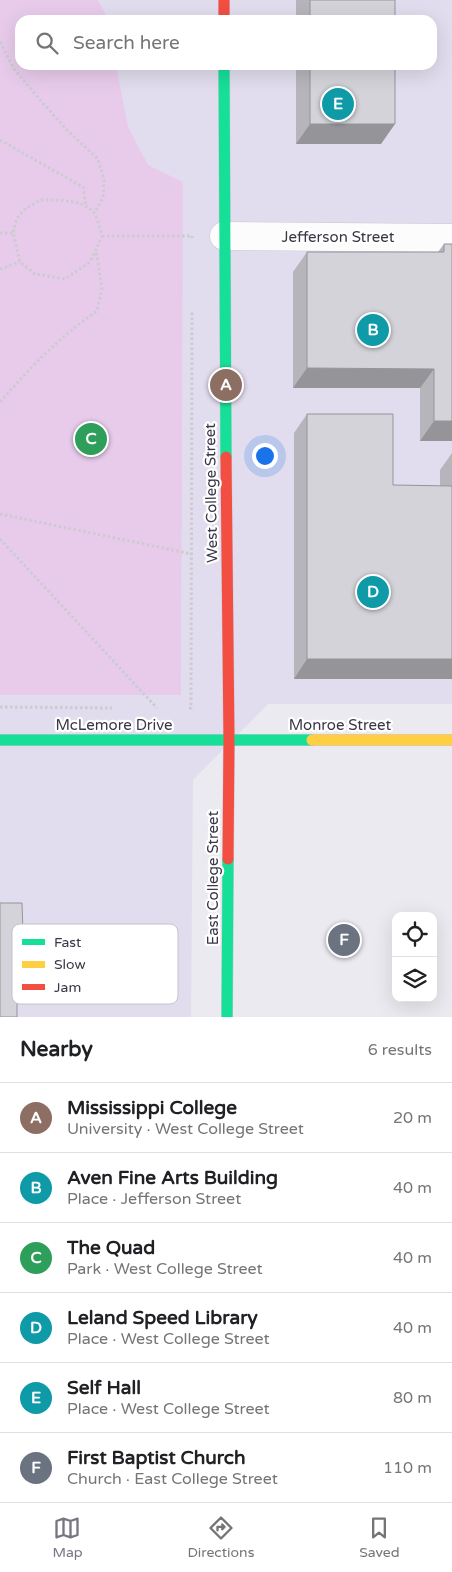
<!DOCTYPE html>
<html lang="en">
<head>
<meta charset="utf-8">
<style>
	body { margin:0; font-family:"Varela Round",sans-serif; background:#f6f6f6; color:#202124 }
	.controls { position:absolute; right:15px; bottom:15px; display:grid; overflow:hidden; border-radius:10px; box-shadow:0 5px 20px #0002 }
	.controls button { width:45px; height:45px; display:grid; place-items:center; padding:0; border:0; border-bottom:1px solid #e0e0e0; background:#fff; color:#202124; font:25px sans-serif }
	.you { position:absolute; left:264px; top:455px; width:18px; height:18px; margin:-12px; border:4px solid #fff; border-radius:50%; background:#1a73e8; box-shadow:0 0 0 8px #1a73e833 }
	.badge { display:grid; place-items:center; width:32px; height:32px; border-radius:50%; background:#777582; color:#fff; font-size:16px; font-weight:700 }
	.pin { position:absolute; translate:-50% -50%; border:2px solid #fff; box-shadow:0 1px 5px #0006 }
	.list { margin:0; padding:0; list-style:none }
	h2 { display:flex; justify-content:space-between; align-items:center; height:65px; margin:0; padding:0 20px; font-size:21px }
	h2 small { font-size:16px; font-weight:400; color:#757577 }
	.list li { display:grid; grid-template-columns:32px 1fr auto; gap:15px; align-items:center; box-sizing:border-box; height:70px; padding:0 20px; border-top:1px solid #e0e0e0 }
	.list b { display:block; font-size:19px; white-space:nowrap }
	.list p { margin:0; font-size:16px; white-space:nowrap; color:#757577 }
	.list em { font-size:16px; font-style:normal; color:#757577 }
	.icon { flex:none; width:28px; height:28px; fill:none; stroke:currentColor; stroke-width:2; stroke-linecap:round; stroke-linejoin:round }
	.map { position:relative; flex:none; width:452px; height:1017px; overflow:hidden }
	.search { position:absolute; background:#fff; box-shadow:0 5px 20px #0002; left:15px; right:15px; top:15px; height:55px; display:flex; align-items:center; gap:12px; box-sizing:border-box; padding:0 18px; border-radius:15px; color:#757577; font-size:19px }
	.sheet { height:485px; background:#fff }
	nav { display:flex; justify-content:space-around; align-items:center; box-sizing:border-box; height:70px; border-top:1px solid #e0e0e0; background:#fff; font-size:14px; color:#757577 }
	nav a { display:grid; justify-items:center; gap:2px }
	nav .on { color:#777582 }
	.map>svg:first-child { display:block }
	.education { fill:#e1ddee; fill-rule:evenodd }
	.green { fill:#e8cbeb }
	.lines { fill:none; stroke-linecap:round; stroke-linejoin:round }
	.street-casing { stroke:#c8c7cf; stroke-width:29 }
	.fast-casing { stroke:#ccc9d7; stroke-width:12 }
	.slow-casing { stroke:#ccc9d7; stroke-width:12 }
	.jam-casing { stroke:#ccc9d7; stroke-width:12 }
	.path { stroke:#cccbd1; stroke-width:3; stroke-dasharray:2.5 2.5; stroke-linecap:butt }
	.street { stroke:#fcfcfd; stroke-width:28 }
	.fast { stroke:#16e098; stroke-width:11 }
	.slow { stroke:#ffcf43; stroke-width:11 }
	.jam { stroke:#f24e42; stroke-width:11 }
	.wall { fill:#b6b5bb }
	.shaded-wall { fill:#949499 }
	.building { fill:#d4d3da; stroke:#949499 }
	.labels { text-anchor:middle; stroke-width:4.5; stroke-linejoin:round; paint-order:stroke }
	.street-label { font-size:15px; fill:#393646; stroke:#fff }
	.key { fill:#fff; stroke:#c4c3c8; stroke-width:1 }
	.key-label { font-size:14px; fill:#393646 }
</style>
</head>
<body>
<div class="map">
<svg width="452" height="1017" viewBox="0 0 452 1017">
	<rect width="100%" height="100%" fill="#ebeaf0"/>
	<!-- education -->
	<path class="education" d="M0 0H452V704H268L193 780 191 1017H0ZM20 20H432V65H20Z"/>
	<!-- green -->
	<path class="green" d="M0 0H98L109 20H20V65H116L128 127 148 165 183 182 181 695H0Z"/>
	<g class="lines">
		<defs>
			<path id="street" d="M224 236 452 238"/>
			<path id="fast" d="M224 65 226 457
				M0 740H312
				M227 1017 228 859"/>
			<path id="slow" d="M312 740H452"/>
			<path id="jam" d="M224 0V20
				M226 457 229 740 228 859"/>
		</defs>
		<!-- street casing -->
		<use href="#street" class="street-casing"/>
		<!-- fast casing -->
		<use href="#fast" class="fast-casing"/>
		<!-- slow casing -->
		<use href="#slow" class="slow-casing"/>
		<!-- jam casing -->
		<use href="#jam" class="jam-casing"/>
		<!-- path -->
		<path class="path" d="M0 42 14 69 41 101 67 130 98 159 104 180 103 198 94 213
			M0 140 83 187 86 206
			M41 200C56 200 84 199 94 213 98 219 100 230 102 236L90 262 65 279 35 274 20 262 13 233 17 218 26 208Z
			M0 233H13
			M102 236H192V238
			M0 269 20 262
			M0 402C31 367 58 338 97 311L102 289 96 250
			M0 514 192 554
			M0 539 157 708
			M0 707 112 708
			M189 708H191L192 312"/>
		<!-- street -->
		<use href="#street" class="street"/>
		<!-- fast -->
		<use href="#fast" class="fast"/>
		<!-- slow -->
		<use href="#slow" class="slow"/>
		<!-- jam -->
		<use href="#jam" class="jam"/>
	</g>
	<!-- wall -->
	<path class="wall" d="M296 0H395V20H296Z
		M296 65H395L381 144H296Z
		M444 244 452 441H420V388H293V272L307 252H438Z
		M307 414 393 485 440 486V470L452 453V679H294V433Z"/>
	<!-- shaded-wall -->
	<path class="shaded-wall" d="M310 124H395L381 144H296Z
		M307 368 434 369 420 388H293Z
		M434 421H452V441H420Z
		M307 659H452V679H294Z"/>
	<!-- building -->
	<path class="building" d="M310 0H395V20H310Z
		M310 65H395V124H310Z
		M444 244H452V421H434V369L307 368V252H444Z
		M307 414H393V485L452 486V659H307Z
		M0 903H22L24 963 17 968V1017H0Z"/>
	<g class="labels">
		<!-- street labels -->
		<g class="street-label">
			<text x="338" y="242">Jefferson Street</text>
			<text transform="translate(211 493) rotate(-91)" y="5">West College Street</text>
			<text x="114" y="730">McLemore Drive</text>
			<text x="340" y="730">Monroe Street</text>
			<text transform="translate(213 878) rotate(-90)" y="5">East College Street</text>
		</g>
	</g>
	<!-- legend -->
	<rect x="12" y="924" width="166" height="80" rx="8" class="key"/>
	<rect x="22" y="939" width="23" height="6" fill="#16e098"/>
	<rect x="22" y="961" width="23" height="7" fill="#ffcf43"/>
	<rect x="22" y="984" width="23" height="6" fill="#f24e42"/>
	<g class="key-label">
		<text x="54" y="947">Fast</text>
		<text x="54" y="969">Slow</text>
		<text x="54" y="992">Jam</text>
	</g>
</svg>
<div class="controls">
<button><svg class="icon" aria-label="locate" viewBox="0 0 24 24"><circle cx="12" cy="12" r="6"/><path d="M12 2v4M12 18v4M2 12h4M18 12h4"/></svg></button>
<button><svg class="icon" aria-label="layers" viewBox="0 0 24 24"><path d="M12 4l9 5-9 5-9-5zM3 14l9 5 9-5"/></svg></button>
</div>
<div class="you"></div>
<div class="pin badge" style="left:226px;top:385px;background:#8d6e63">A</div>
<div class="pin badge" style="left:373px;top:330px;background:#0f9aa8">B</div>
<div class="pin badge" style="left:91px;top:439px;background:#2e9e5b">C</div>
<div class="pin badge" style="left:373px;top:592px;background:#0f9aa8">D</div>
<div class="pin badge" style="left:338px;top:104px;background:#0f9aa8">E</div>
<div class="pin badge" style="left:344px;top:940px;background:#6b7280">F</div>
<div class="search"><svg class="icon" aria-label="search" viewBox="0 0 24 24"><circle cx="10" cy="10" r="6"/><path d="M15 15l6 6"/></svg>Search here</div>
</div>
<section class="sheet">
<h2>Nearby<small>6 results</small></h2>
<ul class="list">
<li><span class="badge" style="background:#8d6e63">A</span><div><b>Mississippi College</b><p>University · West College Street</p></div><em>20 m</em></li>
<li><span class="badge" style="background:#0f9aa8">B</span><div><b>Aven Fine Arts Building</b><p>Place · Jefferson Street</p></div><em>40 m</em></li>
<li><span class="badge" style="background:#2e9e5b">C</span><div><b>The Quad</b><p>Park · West College Street</p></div><em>40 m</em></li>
<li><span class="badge" style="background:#0f9aa8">D</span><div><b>Leland Speed Library</b><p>Place · West College Street</p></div><em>40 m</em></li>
<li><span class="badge" style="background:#0f9aa8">E</span><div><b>Self Hall</b><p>Place · West College Street</p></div><em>80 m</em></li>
<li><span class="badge" style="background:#6b7280">F</span><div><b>First Baptist Church</b><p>Church · East College Street</p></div><em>110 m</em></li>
</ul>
</section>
<nav>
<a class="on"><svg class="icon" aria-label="map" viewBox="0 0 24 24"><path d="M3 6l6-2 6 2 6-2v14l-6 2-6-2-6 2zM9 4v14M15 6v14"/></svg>Map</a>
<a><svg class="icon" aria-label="directions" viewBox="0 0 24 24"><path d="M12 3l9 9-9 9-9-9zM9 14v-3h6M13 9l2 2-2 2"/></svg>Directions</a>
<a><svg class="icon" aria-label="saved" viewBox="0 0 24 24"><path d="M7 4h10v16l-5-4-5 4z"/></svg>Saved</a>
</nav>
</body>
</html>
